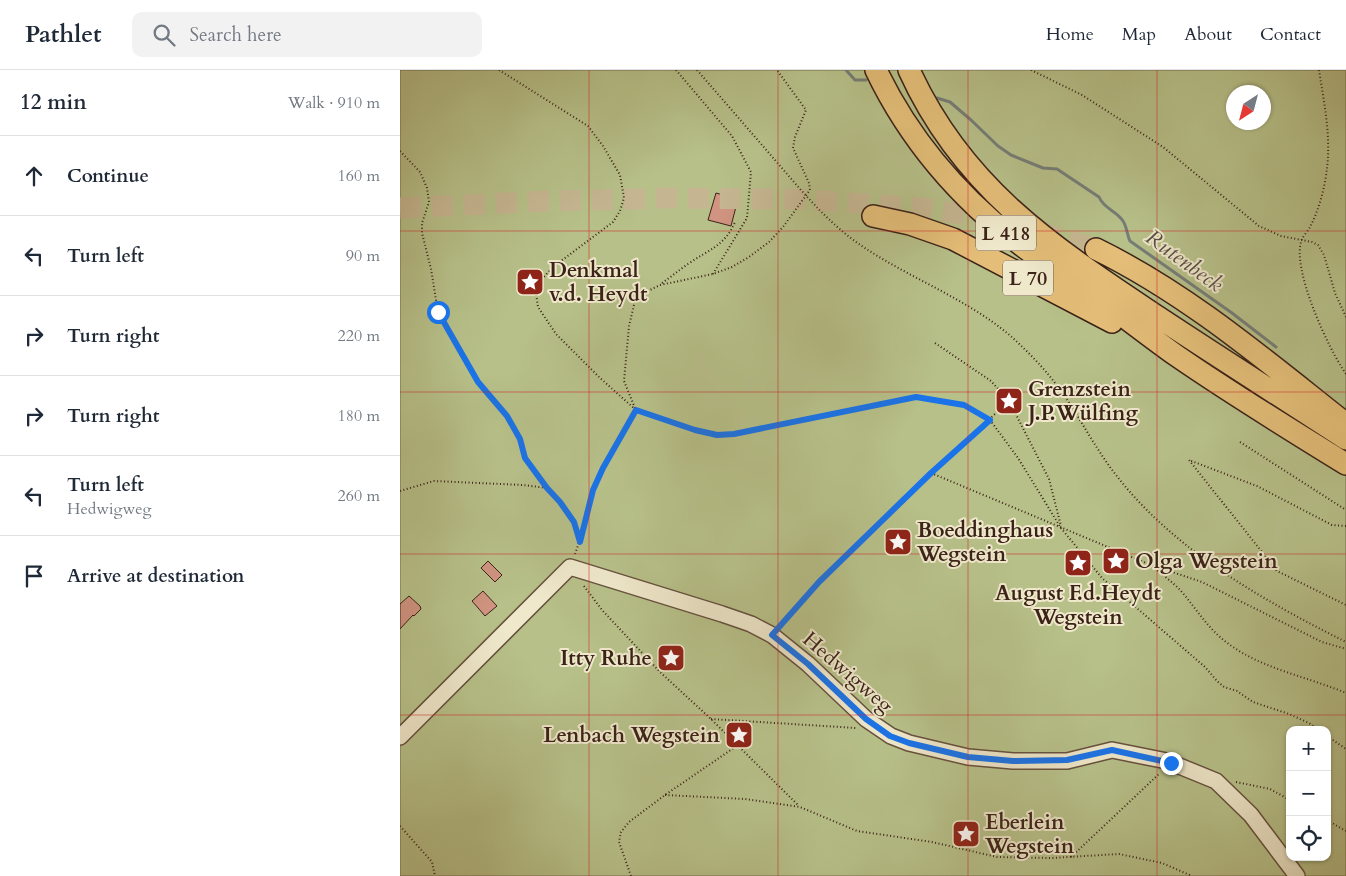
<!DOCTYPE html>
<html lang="en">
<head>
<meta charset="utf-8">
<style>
	body { margin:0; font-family:Cardo,serif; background:#f2f2f3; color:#1f2937 }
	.controls { position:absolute; right:15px; bottom:15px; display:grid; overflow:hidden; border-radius:10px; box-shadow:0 1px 4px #0004 }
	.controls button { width:45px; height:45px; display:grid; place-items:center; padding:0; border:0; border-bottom:1px solid #e0e1e3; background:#fff; color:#1f2937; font:25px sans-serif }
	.compass { position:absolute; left:826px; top:15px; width:45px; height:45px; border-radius:50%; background:#fff; box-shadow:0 1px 4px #0004; rotate:216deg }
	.stop { position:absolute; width:15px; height:15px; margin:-11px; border:4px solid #1a73e8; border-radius:50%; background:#fff }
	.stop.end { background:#1a73e8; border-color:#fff; box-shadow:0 1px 5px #0008 }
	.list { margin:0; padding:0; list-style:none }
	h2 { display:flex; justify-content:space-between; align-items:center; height:65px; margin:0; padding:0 20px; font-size:21px }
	h2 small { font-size:16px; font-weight:400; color:#747a83 }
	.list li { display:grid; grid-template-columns:32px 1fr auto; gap:15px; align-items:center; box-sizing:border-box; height:80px; padding:0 20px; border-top:1px solid #e0e1e3 }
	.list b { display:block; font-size:19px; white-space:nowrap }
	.list p { margin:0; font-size:16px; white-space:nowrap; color:#747a83 }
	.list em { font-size:16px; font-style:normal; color:#747a83 }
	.icon { flex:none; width:28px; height:28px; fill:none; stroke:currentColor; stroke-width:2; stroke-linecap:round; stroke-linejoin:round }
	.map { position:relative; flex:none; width:946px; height:806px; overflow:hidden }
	header { display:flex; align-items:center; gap:30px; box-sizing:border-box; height:70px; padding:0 25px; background:#fff; border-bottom:1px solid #e0e1e3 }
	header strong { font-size:24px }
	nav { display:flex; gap:28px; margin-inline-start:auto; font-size:18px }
	.search { width:350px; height:45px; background:#f2f2f3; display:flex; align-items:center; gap:12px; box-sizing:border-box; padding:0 18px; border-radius:10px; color:#747a83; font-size:19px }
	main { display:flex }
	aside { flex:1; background:#fff }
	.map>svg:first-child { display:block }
	.green { fill:#b7c089; stroke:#797150; fill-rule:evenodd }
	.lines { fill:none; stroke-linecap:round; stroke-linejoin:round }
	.stream { stroke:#757d77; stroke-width:3 }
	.building { fill:#d09481; stroke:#3b2218 }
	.highway-tunnel { stroke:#c5b691; stroke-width:21; stroke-dasharray:21 11; stroke-linecap:butt }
	.minor-casing { stroke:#66503e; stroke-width:18 }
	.highway-casing { stroke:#3b2218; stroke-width:24 }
	.path { stroke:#3b2218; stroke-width:2; stroke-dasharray:1 2.5; stroke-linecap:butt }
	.minor { stroke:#efe8cb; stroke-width:15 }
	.highway { stroke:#e4be78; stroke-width:21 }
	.route { stroke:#1a73e8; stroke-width:6 }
	.grid { fill:none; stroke:#d62828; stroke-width:1; stroke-opacity:0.55 }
	.labels { text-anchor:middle; stroke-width:4; stroke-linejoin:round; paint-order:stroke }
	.shield { fill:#efe8cb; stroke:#715d4e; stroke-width:1 }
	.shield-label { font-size:20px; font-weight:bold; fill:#3b2218 }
	.poi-label { font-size:21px; font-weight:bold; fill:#3b2218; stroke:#efe8cb; text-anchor:start }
	.street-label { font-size:21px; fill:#3b2218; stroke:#efe8cb }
	.water-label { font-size:22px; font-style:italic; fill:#584f47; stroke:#efe8cb }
</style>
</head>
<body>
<header>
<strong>Pathlet</strong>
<div class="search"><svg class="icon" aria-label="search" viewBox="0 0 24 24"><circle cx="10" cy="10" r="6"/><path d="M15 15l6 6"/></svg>Search here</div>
<nav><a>Home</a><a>Map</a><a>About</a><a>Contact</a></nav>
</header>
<main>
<aside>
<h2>12 min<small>Walk · 910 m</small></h2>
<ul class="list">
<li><svg class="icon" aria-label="ahead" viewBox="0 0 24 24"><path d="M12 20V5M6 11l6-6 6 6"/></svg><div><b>Continue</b></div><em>160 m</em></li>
<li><svg class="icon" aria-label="left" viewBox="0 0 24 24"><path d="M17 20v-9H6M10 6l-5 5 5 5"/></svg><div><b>Turn left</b></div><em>90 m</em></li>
<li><svg class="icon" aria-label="right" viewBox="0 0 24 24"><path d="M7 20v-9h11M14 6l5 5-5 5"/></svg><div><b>Turn right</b></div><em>220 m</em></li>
<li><svg class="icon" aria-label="right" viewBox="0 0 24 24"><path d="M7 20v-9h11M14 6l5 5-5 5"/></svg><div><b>Turn right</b></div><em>180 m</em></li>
<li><svg class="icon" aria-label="left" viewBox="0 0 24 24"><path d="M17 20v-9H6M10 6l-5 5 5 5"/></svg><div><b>Turn left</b><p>Hedwigweg</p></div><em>260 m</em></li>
<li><svg class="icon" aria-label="arrive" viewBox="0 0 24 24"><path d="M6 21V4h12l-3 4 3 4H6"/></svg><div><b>Arrive at destination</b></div></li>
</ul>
</aside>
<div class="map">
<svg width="946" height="806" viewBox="0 0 946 806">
	<rect width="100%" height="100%" fill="#e7dbaf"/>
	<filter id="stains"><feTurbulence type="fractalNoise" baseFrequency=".004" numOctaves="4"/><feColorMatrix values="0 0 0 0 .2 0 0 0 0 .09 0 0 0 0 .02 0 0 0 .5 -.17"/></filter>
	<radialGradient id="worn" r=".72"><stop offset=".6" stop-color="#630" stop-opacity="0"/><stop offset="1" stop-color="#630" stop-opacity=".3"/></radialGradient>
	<!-- green -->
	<path class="green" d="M0 0H946V806H0ZM834 22H864V52H834ZM890 660H927V787H890Z"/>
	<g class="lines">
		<!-- stream -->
		<path class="stream" d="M446 0 455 10H466
			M537 28 550 32 571 50 598 76 611 85 643 98 657 99 699 127C704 139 717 141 723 151 727 157 727 165 730 171L832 243 876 277"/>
	</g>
	<!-- building -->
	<path class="building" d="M316 123 338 129 331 156 308 150Z
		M88 491 102 505 95 512 81 498Z
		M83 521 97 536 85 546 72 531Z
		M9 526 20 536 21 539 14 546 13 545 0 559V534Z"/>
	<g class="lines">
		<!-- highway-tunnel -->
		<path class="highway-tunnel" d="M0 138 146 131 271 128 396 129 524 138 597 150
			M638 162 696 179"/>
		<defs>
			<path id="minor" d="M0 667 170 497 322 544 351 554 372 565 408 594 466 649 491 666 509 673 568 687 613 691H667L712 680 767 691 816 711 851 745 897 806"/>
			<path id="highway" d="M476 0C511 73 566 135 632 183 656 201 682 216 707 234 730 251 753 269 777 286 832 324 889 359 946 394
				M509 0C563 119 653 177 758 247 820 288 883 328 946 369
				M473 146 510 154 553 169 712 252
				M696 179C788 224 866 291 946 354"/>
		</defs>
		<!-- minor casing -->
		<use href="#minor" class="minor-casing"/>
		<!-- highway casing -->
		<use href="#highway" class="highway-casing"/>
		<!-- path -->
		<path class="path" d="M99 0 188 56 203 76 220 105 224 128 220 141 213 152 153 197 141 210 136 223 138 237 156 264 200 308 236 340 295 360 317 365 334 364 516 327 549 331 564 335 590 350 618 388 661 458 702 508 805 597 817 611 824 617 837 621 853 632 889 644 909 653 918 660
			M276 0 332 66 351 102 347 148 313 204
			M297 0C323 30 349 60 375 90 401 120 426 151 459 174 508 208 567 228 613 268 629 283 645 299 658 317 679 345 694 377 716 405 774 480 862 530 946 572
			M631 0 682 25 763 77 859 156 881 166 912 172 918 175 924 185 935 223 946 247
			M919 0C924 32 931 66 927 98 925 117 919 140 910 157 908 161 904 165 902 169 890 197 929 280 946 304
			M0 81 20 102 27 118 29 132 22 153V163L31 199 38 242 78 312 107 346 120 369 125 388 147 418 160 431 174 452 179 470
			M262 213C271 207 279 200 288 194 308 180 325 176 335 152
			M535 273 591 311 609 331 649 409 661 456
			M235 338 224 311 229 256 234 235 240 225 260 215 313 204 332 197 349 187 369 172 383 157 410 120 409 113 393 78 395 67 406 40 377 0
			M840 372 946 440
			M531 403 751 495 802 512 922 572 946 579
			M0 421 34 411 123 415 147 418
			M946 456 932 455 857 416 789 390 877 501 946 535
			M175 484C183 463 185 439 194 418 205 391 221 365 236 340
			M752 496C761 504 773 512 781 521 799 542 809 561 833 577 867 600 908 607 946 623
			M184 516 202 540 260 602 311 649 399 736
			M380 556 419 512 531 403 609 331
			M311 649 456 658
			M927 666 946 679
			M836 712 870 719 890 730
			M265 725 345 729 400 737 457 761 532 772 597 787 651 788 719 784 762 793 792 806
			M927 750 946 761
			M0 756 32 792 35 806
			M671 787 760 703
			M231 806 219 772 221 762 229 752 265 725 338 675"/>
		<!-- minor -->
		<use href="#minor" class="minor"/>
		<!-- highway -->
		<use href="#highway" class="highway"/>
	</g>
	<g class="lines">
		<!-- route -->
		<path class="route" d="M38 242 78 312 107 346 120 369 125 388 147 418 160 432 174 452 180 472 193 420 203 398 236 340 295 360 317 365 334 364 516 327 564 335 590 350 531 403 419 512 372 565 408 594 466 649 490 666 509 673 568 687 613 691 667 690 712 680 771 693"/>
	</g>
	<!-- grid -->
	<path class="grid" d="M189 0V806M378 0V806M568 0V806M757 0V806M0 161H946M0 322H946M0 484H946M0 645H946"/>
	<!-- icons -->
	<defs>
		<symbol id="sight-square" viewBox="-11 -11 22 22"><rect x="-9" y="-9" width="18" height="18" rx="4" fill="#8f2418" stroke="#efe8cb"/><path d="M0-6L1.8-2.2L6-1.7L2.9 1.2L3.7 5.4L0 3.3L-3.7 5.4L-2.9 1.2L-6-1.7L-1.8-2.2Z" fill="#fff"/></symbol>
	</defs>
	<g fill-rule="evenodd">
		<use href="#sight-square" x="114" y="196" width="32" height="32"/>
		<use href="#sight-square" x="593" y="315" width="32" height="32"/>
		<use href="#sight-square" x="482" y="456" width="32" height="32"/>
		<use href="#sight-square" x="700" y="475" width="32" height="32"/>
		<use href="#sight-square" x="662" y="477" width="32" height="32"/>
		<use href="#sight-square" x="255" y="572" width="32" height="32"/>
		<use href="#sight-square" x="323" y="649" width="32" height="32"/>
		<use href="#sight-square" x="550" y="748" width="32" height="32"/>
	</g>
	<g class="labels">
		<!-- shield labels -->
		<g class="shield">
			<rect x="576" y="145.5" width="60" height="35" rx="4"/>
			<rect x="603" y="190.5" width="50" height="35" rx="4"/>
		</g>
		<g class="shield-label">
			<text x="606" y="170">L 418</text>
			<text x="628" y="215">L 70</text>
		</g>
		<!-- poi labels -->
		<g class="poi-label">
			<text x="149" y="207">Denkmal<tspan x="149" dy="24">v.d. Heydt</tspan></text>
			<text x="628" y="326">Grenzstein<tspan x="628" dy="24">J.P.Wülfing</tspan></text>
			<text x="517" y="467">Boeddinghaus<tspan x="517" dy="24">Wegstein</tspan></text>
			<text x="735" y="498">Olga Wegstein</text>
			<text x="678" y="530" text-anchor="middle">August F.d.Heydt<tspan x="678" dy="24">Wegstein</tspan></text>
			<text x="252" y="595" text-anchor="end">Itty Ruhe</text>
			<text x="320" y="672" text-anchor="end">Lenbach Wegstein</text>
			<text x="585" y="759">Eberlein<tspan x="585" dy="24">Wegstein</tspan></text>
		</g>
		<!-- street labels -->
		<g class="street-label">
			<text transform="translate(448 602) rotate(41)" y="7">Hedwigweg</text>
		</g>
		<!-- water labels -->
		<g class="water-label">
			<text transform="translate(785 190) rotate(36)" y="8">Rutenbeck</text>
		</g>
	</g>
	<rect width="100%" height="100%" filter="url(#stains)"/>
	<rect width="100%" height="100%" fill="url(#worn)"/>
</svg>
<div class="controls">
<button>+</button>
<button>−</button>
<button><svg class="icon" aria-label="locate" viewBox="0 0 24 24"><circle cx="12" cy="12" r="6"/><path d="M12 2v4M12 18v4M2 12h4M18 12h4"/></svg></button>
</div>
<svg class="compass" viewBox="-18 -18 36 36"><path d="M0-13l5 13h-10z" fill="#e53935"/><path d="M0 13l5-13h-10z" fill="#747a83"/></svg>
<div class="stop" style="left:38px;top:242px"></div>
<div class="stop end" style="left:771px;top:693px"></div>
</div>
</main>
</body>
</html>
